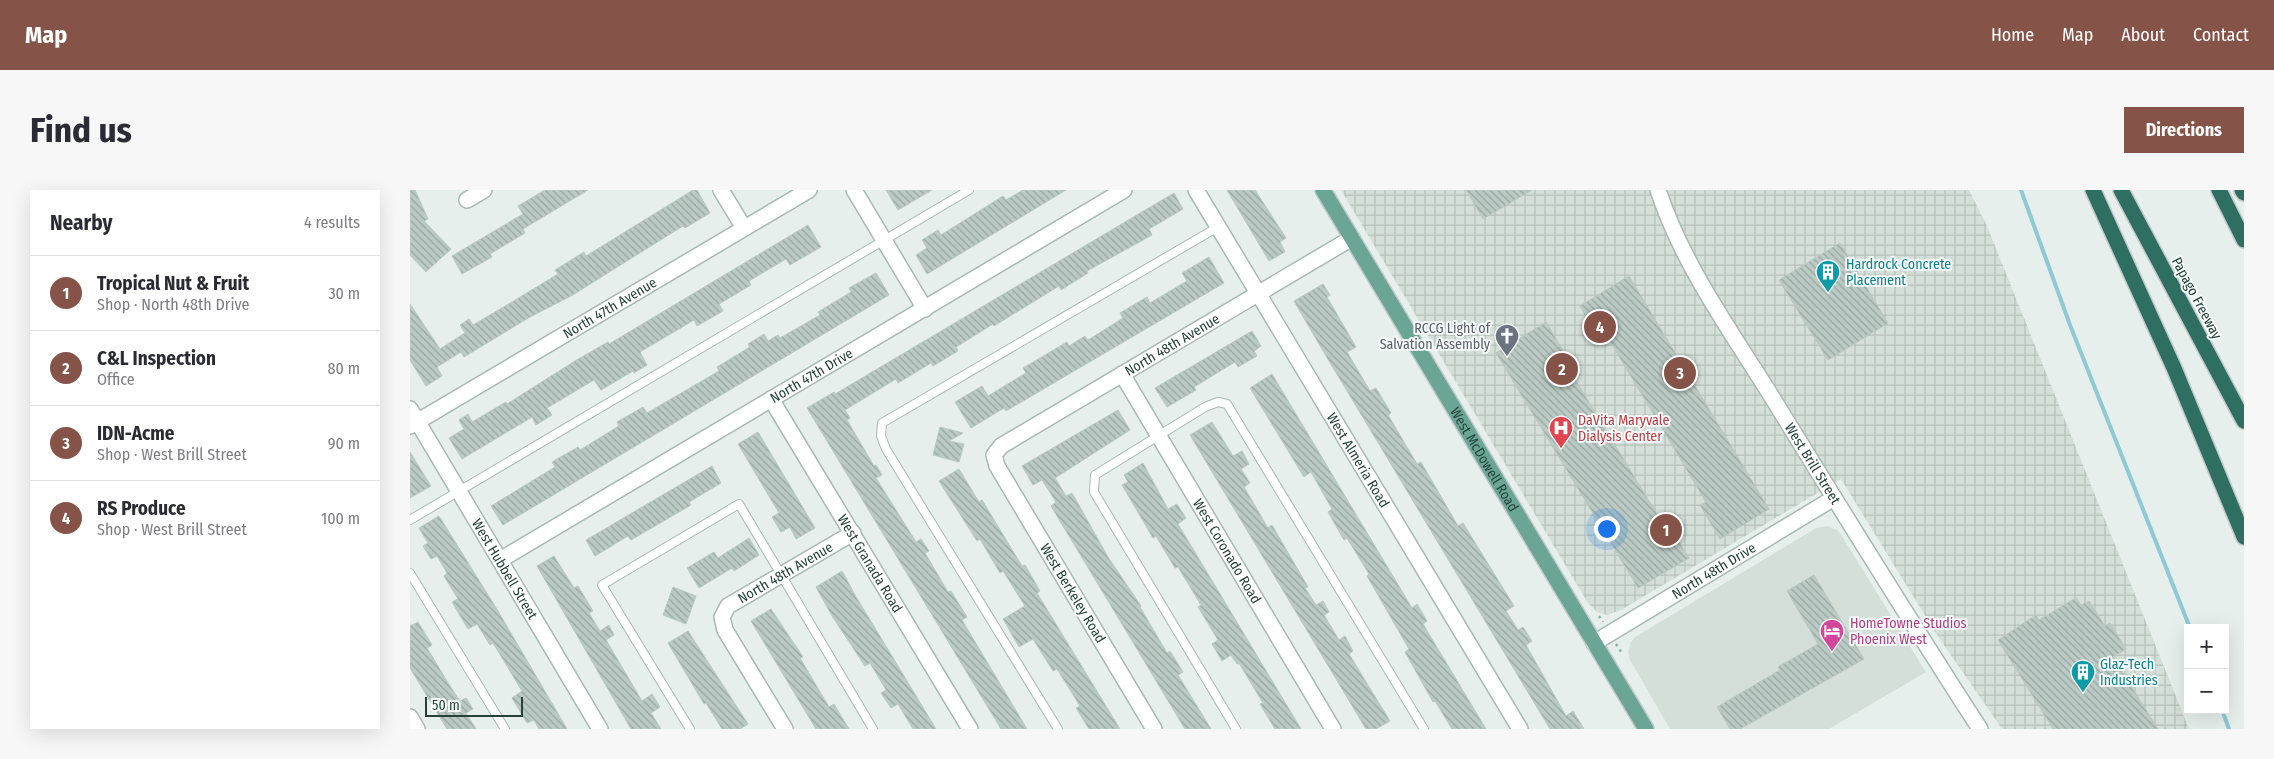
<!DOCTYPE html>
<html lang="en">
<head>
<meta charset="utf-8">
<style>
	body { margin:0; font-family:"Fira Sans Condensed",sans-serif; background:#f7f7f7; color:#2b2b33 }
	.controls { position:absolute; right:15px; bottom:15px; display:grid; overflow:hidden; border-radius:0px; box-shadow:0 5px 20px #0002 }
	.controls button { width:45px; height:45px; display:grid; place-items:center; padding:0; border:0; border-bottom:1px solid #e1e1e2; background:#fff; color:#2b2b33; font:25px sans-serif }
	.scale { position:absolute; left:15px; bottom:12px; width:98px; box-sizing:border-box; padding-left:5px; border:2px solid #24423a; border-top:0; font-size:14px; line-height:18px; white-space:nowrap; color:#24423a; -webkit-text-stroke:4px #f7fbf9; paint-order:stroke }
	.you { position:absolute; left:1196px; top:338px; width:18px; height:18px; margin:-12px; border:4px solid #fff; border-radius:50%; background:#1a73e8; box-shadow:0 0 0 8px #1a73e833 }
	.badge { display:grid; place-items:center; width:32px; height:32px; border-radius:50%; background:#855347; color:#fff; font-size:16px; font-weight:700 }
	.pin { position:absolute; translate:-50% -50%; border:2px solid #fff; box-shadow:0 1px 5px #0006 }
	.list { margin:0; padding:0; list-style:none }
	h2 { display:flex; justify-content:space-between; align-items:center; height:65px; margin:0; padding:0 20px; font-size:21px }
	h2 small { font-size:16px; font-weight:400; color:#7c7c81 }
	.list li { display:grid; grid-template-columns:32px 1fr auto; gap:15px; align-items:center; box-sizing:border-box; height:75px; padding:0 20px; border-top:1px solid #e1e1e2 }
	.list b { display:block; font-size:19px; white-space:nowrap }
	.list p { margin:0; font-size:16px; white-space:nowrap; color:#7c7c81 }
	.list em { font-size:16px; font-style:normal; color:#7c7c81 }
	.map { position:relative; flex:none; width:1834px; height:539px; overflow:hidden; border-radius:0px }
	header { display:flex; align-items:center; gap:30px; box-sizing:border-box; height:70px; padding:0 25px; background:#855347; color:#fff }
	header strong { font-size:24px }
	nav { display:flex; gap:28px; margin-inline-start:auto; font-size:18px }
	.intro { display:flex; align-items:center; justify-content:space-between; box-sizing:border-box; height:120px; padding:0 30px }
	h1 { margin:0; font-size:35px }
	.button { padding:12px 22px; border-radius:0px; background:#855347; color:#fff; font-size:18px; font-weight:700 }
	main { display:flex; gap:30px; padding:0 30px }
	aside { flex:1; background:#fff; border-radius:0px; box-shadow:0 5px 20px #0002 }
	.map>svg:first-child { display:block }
	.built { fill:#d4dfda }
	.industrial { fill:url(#industrial-grid) }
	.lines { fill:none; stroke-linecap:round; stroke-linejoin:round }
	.stream { stroke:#8ec9d4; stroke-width:4 }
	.building { fill:url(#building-back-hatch); stroke:#b8c9c2 }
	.lane-casing { stroke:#a8b8b2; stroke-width:10 }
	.street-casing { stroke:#a8b8b2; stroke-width:18 }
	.primary-casing { stroke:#c2cac8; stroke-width:18 }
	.highway-casing { stroke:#c2cac8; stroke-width:18 }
	.path { stroke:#86b3a5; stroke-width:2.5; stroke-dasharray:2.5 4; stroke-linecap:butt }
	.lane { stroke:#fff; stroke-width:8 }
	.street { stroke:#fff; stroke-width:15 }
	.primary { stroke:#6aa596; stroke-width:15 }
	.highway { stroke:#2f6f62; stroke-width:15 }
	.labels { text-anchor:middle; stroke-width:4; stroke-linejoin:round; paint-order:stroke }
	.culture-label { font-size:14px; fill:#0d838f; stroke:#f7fbf9; text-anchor:start }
	.street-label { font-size:14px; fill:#24423a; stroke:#f7fbf9 }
	.worship-label { font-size:14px; fill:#5b616d; stroke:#f7fbf9; text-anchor:end }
	.health-label { font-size:14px; fill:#be3a42; stroke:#f7fbf9; text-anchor:start }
	.hotel-label { font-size:14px; fill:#b23c85; stroke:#f7fbf9; text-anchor:start }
</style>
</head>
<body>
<header>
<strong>Map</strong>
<nav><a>Home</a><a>Map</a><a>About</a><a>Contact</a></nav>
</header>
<div class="intro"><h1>Find us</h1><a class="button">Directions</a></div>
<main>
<aside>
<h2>Nearby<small>4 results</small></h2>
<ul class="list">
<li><span class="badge">1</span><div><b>Tropical Nut &amp; Fruit</b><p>Shop · North 48th Drive</p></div><em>30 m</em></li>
<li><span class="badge">2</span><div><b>C&amp;L Inspection</b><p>Office</p></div><em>80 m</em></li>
<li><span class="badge">3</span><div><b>IDN-Acme</b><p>Shop · West Brill Street</p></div><em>90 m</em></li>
<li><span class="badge">4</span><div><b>RS Produce</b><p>Shop · West Brill Street</p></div><em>100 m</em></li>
</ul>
</aside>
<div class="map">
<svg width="1834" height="539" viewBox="0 0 1834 539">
	<defs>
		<pattern id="industrial-grid" width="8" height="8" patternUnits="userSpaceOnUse" patternTransform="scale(1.25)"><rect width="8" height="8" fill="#d4dfda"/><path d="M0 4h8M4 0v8" fill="none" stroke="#b6c1bc"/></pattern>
		<pattern id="building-back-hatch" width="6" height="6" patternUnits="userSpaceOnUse" patternTransform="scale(1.25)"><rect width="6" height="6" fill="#bbcac4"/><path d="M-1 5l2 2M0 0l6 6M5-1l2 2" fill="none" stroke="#98a6a0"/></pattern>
	</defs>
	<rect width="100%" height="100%" fill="#e6efeb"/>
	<!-- built -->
	<path class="built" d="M1417 336 1427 340 1430 343 1516 482 1419 539H1260L1220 470 1218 462 1221 452 1225 447 1406 338Z"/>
	<!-- industrial -->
	<path class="industrial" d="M931 0H1559L1577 36 1779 539H1592L1527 445 1431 289 1211 420 1197 425 1187 422 1178 413Z"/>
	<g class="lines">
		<!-- stream -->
		<path class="stream" d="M1611 0 1660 135 1780 438
			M1812 520 1819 539"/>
	</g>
	<!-- building -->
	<path class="building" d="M0 0H5L18 29 14 31 41 59 16 82 0 65Z
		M135 0H178L113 39 115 43 80 64 82 67 52 84 42 66 113 24 108 16Z
		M283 0H287L300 23 275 38 273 36 161 106 120 127 54 167 51 162 27 177 32 186 16 196 0 170V114L30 159 55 143 50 135 59 129 63 135 102 112 148 84 145 80 174 62 176 66Z
		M476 0H522L488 20Z
		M613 0H656L517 84 506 65 517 58 512 50 528 40 531 45 593 6 596 10Z
		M817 0H845L876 48 870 52 875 62 859 71Z
		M1056 0H1122L1073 29Z
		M764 3 773 19 739 39 742 45 677 81 678 83 651 100 649 96 584 136 583 134 546 157 548 161 523 176 521 173 488 193 486 189 435 220 440 228 437 230 464 276 466 275 472 285 466 288 506 352 511 349 519 361 515 363 538 402 541 401 557 427 552 430 617 539H591L397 218 424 202 425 204Z
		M398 35 411 57 380 75 376 69 339 91 341 95 309 114 313 121 287 136 284 130 230 162 237 175 224 183 223 181 191 200 184 190 137 218 142 225 126 235 122 227 52 269 39 248 54 239 49 230 58 224 62 232 96 212 97 214 165 171 198 152 199 154Z
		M1430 53 1478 133 1418 170 1369 90Z
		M799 67 814 93 596 221 594 218 561 238 545 212 572 196 578 206 616 183 613 178 657 152 659 156 675 146 678 150 713 128 710 123 737 107 740 113 777 91 772 83Z
		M466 83 479 105 93 335 81 316 145 277 142 272 168 257 170 260 209 236 207 232 233 217 237 223 309 181 307 177 340 157 338 154 354 144 358 151 368 145 370 148 410 125 408 122 441 102 439 98Z
		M1219 86 1359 319 1310 349 1290 315 1296 312 1198 148 1192 152 1170 116Z
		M913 94 920 105 917 107 946 157 937 162 960 201 966 198 981 223 978 225 1007 274 1011 272 1048 336 1053 333 1088 390 1104 416 1096 421 1108 440 1113 437 1122 451 1116 455 1156 526 1163 521 1174 539H1140L916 166 884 111Z
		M1136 132 1158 169 1154 171 1253 334 1257 332 1279 368 1228 398 1086 163Z
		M842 141 851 156 844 161 847 166 828 177 825 172 784 197 786 200 757 217 745 198Z
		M862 184 1002 418 1007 414 1017 431 1013 434 1076 539H1042L1025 511 1023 512 995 462 999 459 957 386 959 384 937 348 934 350 918 322 922 319 901 282 894 287 840 198Z
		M708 220 720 240 645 288 656 306 662 303 698 367 731 416 730 417 757 463 760 461 773 482 768 485 801 539H775L641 316 646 312 632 290 623 295 612 276Z
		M802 232 823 266 832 261 839 274 831 279 840 293 834 297 858 338 862 335 898 397 895 398 906 415 913 411 919 422 914 425 929 450 935 446 943 461 939 464 980 531 966 539H956L780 245Z
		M530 237 553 243 539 251 554 254 549 272 523 265Z
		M348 242 405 338 386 349 380 337 371 342 362 327 369 323 328 254Z
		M0 262 21 296 0 308Z
		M733 273 758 319 767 314 776 328 768 334 891 539H865L850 514 853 513 829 473 827 474 821 465 812 471 802 454 808 450 788 417 791 415 768 377 765 378 746 346 743 348 712 295 718 292 714 285Z
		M302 276 311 293 279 312 281 315 252 332 221 350 218 346 185 366 176 350Z
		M549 279 569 312 572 310 612 376 615 375 630 401 627 403 710 539H679L666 518 670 516 647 479 643 481 623 449 609 457 593 429 615 416 593 381 590 383 570 349 567 351 529 291Z
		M29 326 88 421 157 539H129L124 530 117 533 102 508 112 501 83 453 80 455 67 434 58 439 42 412 48 409 34 386 37 383 27 366 21 369 13 356 18 353 9 338Z
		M339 348 349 365 324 381 322 378 289 398 277 378 304 362 308 368Z
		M144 366 164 398 168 396 183 421 179 423 190 441 199 435 204 445 196 450 232 511 242 504 250 517 241 523 251 539H221L127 376Z
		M432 381 445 405 526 539H503L488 514 481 518 471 503 476 500 460 473 455 476 422 426 406 397Z
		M1404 385 1454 469 1330 539H1320L1307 517 1370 480 1368 477 1408 454 1377 401Z
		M263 397 286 406 276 434 253 425Z
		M1666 408 1671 415 1679 411 1695 436 1700 433 1716 459 1703 467 1748 539H1643L1588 450 1626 425 1629 430Z
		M361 419 393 467 390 468 419 517 424 514 439 539H406L341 431Z
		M8 432 22 455 17 458 40 496 50 511 56 508 63 519 56 523 66 539H37L0 478V436Z
		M278 441 338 534 330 539H312L296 513 294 514 258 453Z"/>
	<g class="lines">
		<defs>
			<path id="lane" d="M0 330 559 0
				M0 383 95 539
				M280 539 192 395 329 314 463 539
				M648 539 476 259 471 246 472 233 808 37
				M826 539 684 302 685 285 795 217 808 212 817 214 1014 539"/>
			<g id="street">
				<path d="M311 0 334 38"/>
				<path d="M444 0 515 119"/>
				<path id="s1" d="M786 0 1110 539"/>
				<path id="s2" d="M1248 0C1273 76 1323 144 1365 212 1432 321 1500 431 1570 539"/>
				<path d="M57 10 74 0"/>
				<path id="s3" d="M712 184 923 539"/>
				<path id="s4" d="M361 209 560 539"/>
				<path id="s5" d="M0 219 190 539"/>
				<path id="s6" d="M0 236 399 0"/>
				<path id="s7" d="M90 370 714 0"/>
				<path id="s8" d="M1184 453 1424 308"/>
				<path d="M0 527 7 539"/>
				<path id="s9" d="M375 539 315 440 312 427 318 416 443 343"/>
				<path id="s10" d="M744 539 587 276 584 265 591 256 942 48"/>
			</g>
			<g id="primary">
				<path id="s11" d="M913 0 1236 539"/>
			</g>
			<path id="highway" d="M1683 0 1764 178 1834 347
				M1711 0 1834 231
				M1809 0 1834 50
				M1832 0 1834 3"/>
		</defs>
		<!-- lane casing -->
		<use href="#lane" class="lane-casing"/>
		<!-- street casing -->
		<use href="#street" class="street-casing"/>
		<!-- primary casing -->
		<use href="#primary" class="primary-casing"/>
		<!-- highway casing -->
		<use href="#highway" class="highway-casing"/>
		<!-- path -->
		<path class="path" d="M1189 426 1193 432
			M1206 454 1213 465"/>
		<!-- lane -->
		<use href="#lane" class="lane"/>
		<!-- street -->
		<use href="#street" class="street"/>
		<!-- primary -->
		<use href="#primary" class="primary"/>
		<!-- highway -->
		<use href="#highway" class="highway"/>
	</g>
	<!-- icons -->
	<defs>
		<symbol id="building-pin" viewBox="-11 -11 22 30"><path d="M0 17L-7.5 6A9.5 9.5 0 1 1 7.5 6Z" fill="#0f9aa8" stroke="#f7fbf9"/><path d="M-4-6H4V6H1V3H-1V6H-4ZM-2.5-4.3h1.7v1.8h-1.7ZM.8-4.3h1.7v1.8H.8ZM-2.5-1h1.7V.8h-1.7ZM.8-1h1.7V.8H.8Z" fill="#fff"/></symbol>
		<symbol id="church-pin" viewBox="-11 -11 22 30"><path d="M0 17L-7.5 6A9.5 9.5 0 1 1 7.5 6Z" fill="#6b7280" stroke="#f7fbf9"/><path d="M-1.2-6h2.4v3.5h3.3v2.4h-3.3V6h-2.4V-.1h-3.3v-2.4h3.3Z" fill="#fff"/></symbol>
		<symbol id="hospital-pin" viewBox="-11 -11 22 30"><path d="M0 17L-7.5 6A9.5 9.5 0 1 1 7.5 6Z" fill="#e0444e" stroke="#f7fbf9"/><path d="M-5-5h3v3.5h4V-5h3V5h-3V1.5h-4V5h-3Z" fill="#fff"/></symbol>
		<symbol id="hotel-pin" viewBox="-11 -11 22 30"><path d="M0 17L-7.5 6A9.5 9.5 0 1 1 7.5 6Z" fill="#d1479c" stroke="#f7fbf9"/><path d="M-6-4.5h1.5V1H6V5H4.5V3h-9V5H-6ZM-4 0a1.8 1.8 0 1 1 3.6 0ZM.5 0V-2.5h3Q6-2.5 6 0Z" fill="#fff"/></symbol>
	</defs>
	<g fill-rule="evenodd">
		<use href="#building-pin" x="1404" y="68" width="28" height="38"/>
		<use href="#church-pin" x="1083" y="132" width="28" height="38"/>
		<use href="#hospital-pin" x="1137" y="224" width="28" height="38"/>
		<use href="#hotel-pin" x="1408" y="427" width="28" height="38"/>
		<use href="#building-pin" x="1659" y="468" width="28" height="38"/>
	</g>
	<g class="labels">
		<!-- culture labels -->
		<g class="culture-label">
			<text x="1436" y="79">Hardrock Concrete<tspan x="1436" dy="16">Placement</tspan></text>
			<text x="1690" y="479">Glaz-Tech<tspan x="1690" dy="16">Industries</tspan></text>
		</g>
		<!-- street labels -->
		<g class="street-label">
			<text transform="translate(1787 108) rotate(62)" y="5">Papago Freeway</text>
			<text dy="5" stroke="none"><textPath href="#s6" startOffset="232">North 47th Avenue</textPath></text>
			<text dy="5" stroke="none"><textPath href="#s10" startOffset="528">North 48th Avenue</textPath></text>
			<text dy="5" stroke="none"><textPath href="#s7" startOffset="362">North 47th Drive</textPath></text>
			<text dy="5" stroke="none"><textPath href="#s1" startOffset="315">West Almeria Road</textPath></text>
			<text dy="5" stroke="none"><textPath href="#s11" startOffset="314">West McDowell Road</textPath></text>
			<text dy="5" stroke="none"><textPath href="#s2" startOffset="315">West Brill Street</textPath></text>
			<text dy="5" stroke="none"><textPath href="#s3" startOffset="206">West Coronado Road</textPath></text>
			<text dy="5" stroke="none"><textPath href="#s4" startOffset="192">West Granada Road</textPath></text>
			<text dy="5" stroke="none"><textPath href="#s5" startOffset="186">West Hubbell Street</textPath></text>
			<text dy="5" stroke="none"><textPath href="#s8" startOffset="140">North 48th Drive</textPath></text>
			<text dy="5" stroke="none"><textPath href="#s9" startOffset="208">North 48th Avenue</textPath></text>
			<text transform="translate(663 403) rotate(59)" y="5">West Berkeley Road</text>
		</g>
		<!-- worship labels -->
		<g class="worship-label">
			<text x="1080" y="143">RCCG Light of<tspan x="1080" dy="16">Salvation Assembly</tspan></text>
		</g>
		<!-- health labels -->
		<g class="health-label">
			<text x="1168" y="235">DaVita Maryvale<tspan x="1168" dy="16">Dialysis Center</tspan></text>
		</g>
		<!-- hotel labels -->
		<g class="hotel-label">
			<text x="1440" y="438">HomeTowne Studios<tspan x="1440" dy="16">Phoenix West</tspan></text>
		</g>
	</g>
</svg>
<div class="controls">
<button>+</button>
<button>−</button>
</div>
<div class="scale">50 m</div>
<div class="you"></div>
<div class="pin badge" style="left:1256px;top:340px">1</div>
<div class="pin badge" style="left:1152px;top:179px">2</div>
<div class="pin badge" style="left:1270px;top:183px">3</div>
<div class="pin badge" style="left:1190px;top:137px">4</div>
</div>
</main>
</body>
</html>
